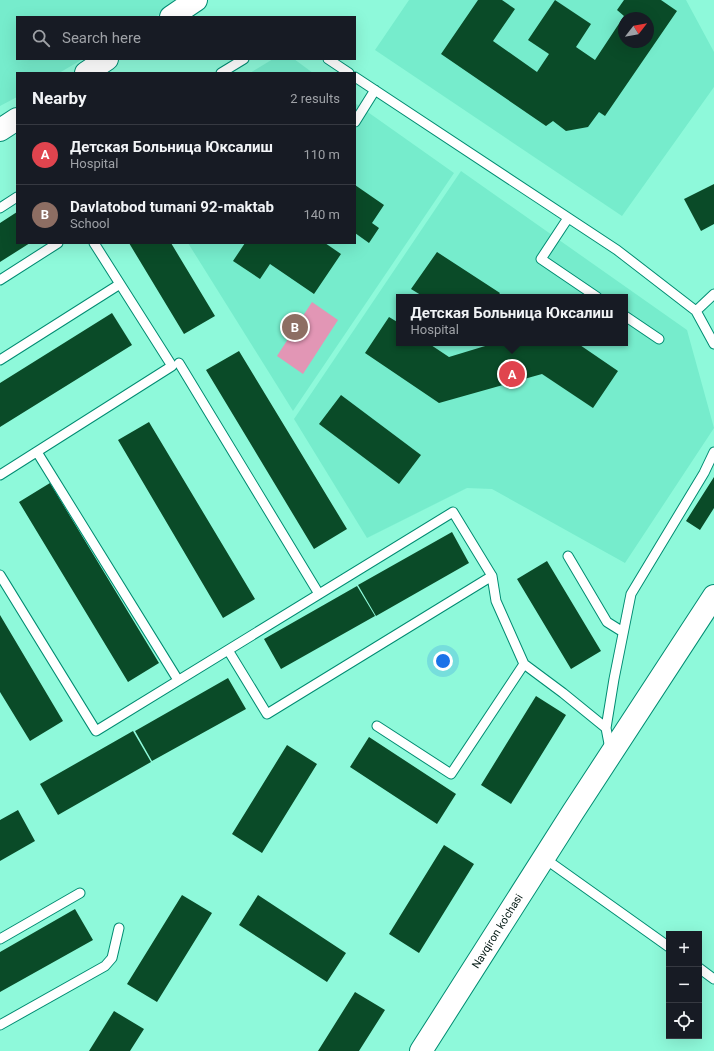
<!DOCTYPE html>
<html lang="en">
<head>
<meta charset="utf-8">
<style>
	body { margin:0; font-family:Roboto,sans-serif; background:#20242c; color:#f1f3f6 }
	.controls { position:absolute; right:12px; bottom:12px; display:grid; overflow:hidden; border-radius:0px; box-shadow:0 4px 16px #0002 }
	.controls button { width:36px; height:36px; display:grid; place-items:center; padding:0; border:0; border-bottom:1px solid #363941; background:#171b24; color:#f1f3f6; font:20px sans-serif }
	.compass { position:absolute; left:618px; top:12px; width:36px; height:36px; border-radius:50%; background:#171b24; box-shadow:0 4px 16px #0002; rotate:59deg }
	.you { position:absolute; left:443px; top:661px; width:14px; height:14px; margin:-10px; border:3px solid #fff; border-radius:50%; background:#1a73e8; box-shadow:0 0 0 6px #1a73e833 }
	.badge { display:grid; place-items:center; width:26px; height:26px; border-radius:50%; background:#2563eb; color:#fff; font-size:13px; font-weight:700 }
	.pin { position:absolute; translate:-50% -50%; border:2px solid #fff; box-shadow:0 1px 4px #0006 }
	.popup { position:absolute; left:396px; top:294px; width:232px; height:52px; box-sizing:border-box; display:grid; place-content:center; border-radius:0px; background:#171b24; filter:drop-shadow(0 1px 3px #0005); font-size:13px; white-space:nowrap; color:#9ea1a6 }
	.popup b { font-size:15px; color:#f1f3f6 }
	.popup::after { content:''; position:absolute; left:50%; top:100%; margin-left:-8px; border:8px solid transparent; border-top-color:#171b24 }
	.list { margin:0; padding:0; list-style:none }
	h2 { display:flex; justify-content:space-between; align-items:center; height:52px; margin:0; padding:0 16px; font-size:17px }
	h2 small { font-size:13px; font-weight:400; color:#9ea1a6 }
	.list li { display:grid; grid-template-columns:26px 1fr auto; gap:12px; align-items:center; box-sizing:border-box; height:60px; padding:0 16px; border-top:1px solid #363941 }
	.list b { display:block; font-size:15px; white-space:nowrap }
	.list p { margin:0; font-size:13px; white-space:nowrap; color:#9ea1a6 }
	.list em { font-size:13px; font-style:normal; color:#9ea1a6 }
	.icon { flex:none; width:22px; height:22px; fill:none; stroke:currentColor; stroke-width:2; stroke-linecap:round; stroke-linejoin:round }
	.map { position:relative; flex:none; width:714px; height:1051px; overflow:hidden }
	.search { position:absolute; background:#171b24; box-shadow:0 4px 16px #0002; left:16px; top:16px; width:340px; height:44px; display:flex; align-items:center; gap:10px; box-sizing:border-box; padding:0 14px; border-radius:0px; color:#9ea1a6; font-size:15px }
	.panel { position:absolute; background:#171b24; box-shadow:0 4px 16px #0002; left:16px; top:72px; width:340px; height:172px; border-radius:0px }
	.map>svg:first-child { display:block }
	.built { fill:#76eccc; fill-rule:evenodd }
	.green { fill:#e296b5 }
	.building { fill:#0a4b28; fill-rule:evenodd }
	.lines { fill:none; stroke-linecap:round; stroke-linejoin:round }
	.lane-casing { stroke:#008c72; stroke-width:11 }
	.secondary-casing { stroke:#008c72; stroke-width:24 }
	.lane { stroke:#fff; stroke-width:9 }
	.secondary { stroke:#fff; stroke-width:22 }
	.labels { text-anchor:middle; stroke-width:4; stroke-linejoin:round; paint-order:stroke }
	.street-label { font-size:11px; fill:#021812; stroke:#fff }
</style>
</head>
<body>
<div class="map">
<svg width="714" height="1051" viewBox="0 0 714 1051">
	<rect width="100%" height="100%" fill="#8ef9da"/>
	<!-- built -->
	<path class="built" d="M0 0H181L155 17H17V59H83L59 73H17V97L0 106Z
		M409 0H686L714 52V87L622 216 375 50ZM624 18H648V42H624Z
		M273 59H294L313 73H250Z
		M355 103 454 173 293 411 188 243H355Z
		M461 171 687 330 714 428 625 563 492 489 467 488 367 538 294 419ZM399 297H625V343H399Z"/>
	<!-- green -->
	<path class="green" d="M312 302 338 320 303 374 277 356Z"/>
	<!-- building -->
	<path class="building" d="M478 0H502L515 9 493 41 537 72 549 54 528 40 555 0 591 24 576 47 595 60 624 16 617 10 624 0H661L677 11 605 116 599 112 588 127 566 131 553 121 546 126 441 54ZM624 18H648V42H624Z
		M714 184V224L701 231 684 199Z
		M355 185 384 205 372 223 379 228 369 243 355 233Z
		M17 212V243H30L0 262V223Z
		M129 243H171L215 316 184 334Z
		M245 243H325L341 254 314 294 270 264 260 279 233 261Z
		M437 252 500 293 497 297H424L411 289Z
		M112 313 132 345 0 427V383Z
		M389 317 399 323V343H428L449 357 495 343H577L618 371 593 408 542 374 439 403 365 353Z
		M239 351 347 529 314 549 206 370Z
		M341 395 421 455 399 484 319 424Z
		M149 422 255 599 223 618 118 440Z
		M714 477V508L700 530 686 521Z
		M50 483 159 663 128 682 19 502Z
		M452 532 469 563 376 616 358 585Z
		M547 561 601 651 571 669 517 579Z
		M357 586 375 616 281 669 264 639Z
		M0 615 63 721 30 741 0 692Z
		M228 678 246 709 152 761 135 731Z
		M536 696 566 715 511 804 481 785Z
		M133 731 151 762 58 815 40 784Z
		M369 737 456 794 437 824 350 767Z
		M287 745 317 764 262 853 232 834Z
		M18 810 35 841 0 861V820Z
		M444 845 474 864 419 953 389 934Z
		M182 895 212 913 157 1002 127 984Z
		M258 895 346 953 327 982 239 925Z
		M75 909 93 940 0 992V952Z
		M355 992 385 1010 359 1051H318Z
		M114 1011 144 1029 130 1051H89Z"/>
	<g class="lines">
		<defs>
			<path id="lane" d="M328 59 349 73
				M221 73 244 59
				M355 77 617 250 696 311 714 344
				M355 122 375 90
				M0 208 17 197
				M568 218 541 259 597 297
				M0 280 58 243
				M696 311 714 294
				M625 316 659 339
				M0 360 120 284
				M179 363 319 594
				M37 452 178 680
				M0 475 172 366 94 243
				M568 556 607 622 623 632
				M0 575 96 731 453 512 492 576 267 714 228 650
				M492 576 496 601 524 664 563 693 606 728
				M377 726 451 774 524 664
				M610 749 606 728 614 679 631 594 704 473 714 452
				M544 858 669 947
				M0 939 80 893
				M699 968 714 979
				M0 1025 105 966 112 958 119 928"/>
			<path id="secondary" d="M171 17 196 0
				M86 73 107 59
				M0 130 17 119
				M421 1051 573 812 714 596"/>
		</defs>
		<!-- lane casing -->
		<use href="#lane" class="lane-casing"/>
		<!-- secondary casing -->
		<use href="#secondary" class="secondary-casing"/>
		<!-- lane -->
		<use href="#lane" class="lane"/>
		<!-- secondary -->
		<use href="#secondary" class="secondary"/>
	</g>
	<g class="labels">
		<!-- street labels -->
		<g class="street-label">
			<text transform="translate(497 931) rotate(-58)" y="4">Navqiron ko'chasi</text>
		</g>
	</g>
</svg>
<div class="controls">
<button>+</button>
<button>−</button>
<button><svg class="icon" aria-label="locate" viewBox="0 0 24 24"><circle cx="12" cy="12" r="6"/><path d="M12 2v4M12 18v4M2 12h4M18 12h4"/></svg></button>
</div>
<svg class="compass" viewBox="-18 -18 36 36"><path d="M0-13l5 13h-10z" fill="#e53935"/><path d="M0 13l5-13h-10z" fill="#9ea1a6"/></svg>
<div class="you"></div>
<div class="pin badge" style="left:512px;top:374px;background:#e0444e">A</div>
<div class="popup"><b>Детская Больница Юксалиш</b>Hospital</div>
<div class="pin badge" style="left:295px;top:327px;background:#8d6e63">B</div>
<div class="search"><svg class="icon" aria-label="search" viewBox="0 0 24 24"><circle cx="10" cy="10" r="6"/><path d="M15 15l6 6"/></svg>Search here</div>
<section class="panel">
<h2>Nearby<small>2 results</small></h2>
<ul class="list">
<li><span class="badge" style="background:#e0444e">A</span><div><b>Детская Больница Юксалиш</b><p>Hospital</p></div><em>110 m</em></li>
<li><span class="badge" style="background:#8d6e63">B</span><div><b>Davlatobod tumani 92-maktab</b><p>School</p></div><em>140 m</em></li>
</ul>
</section>
</div>
</body>
</html>
